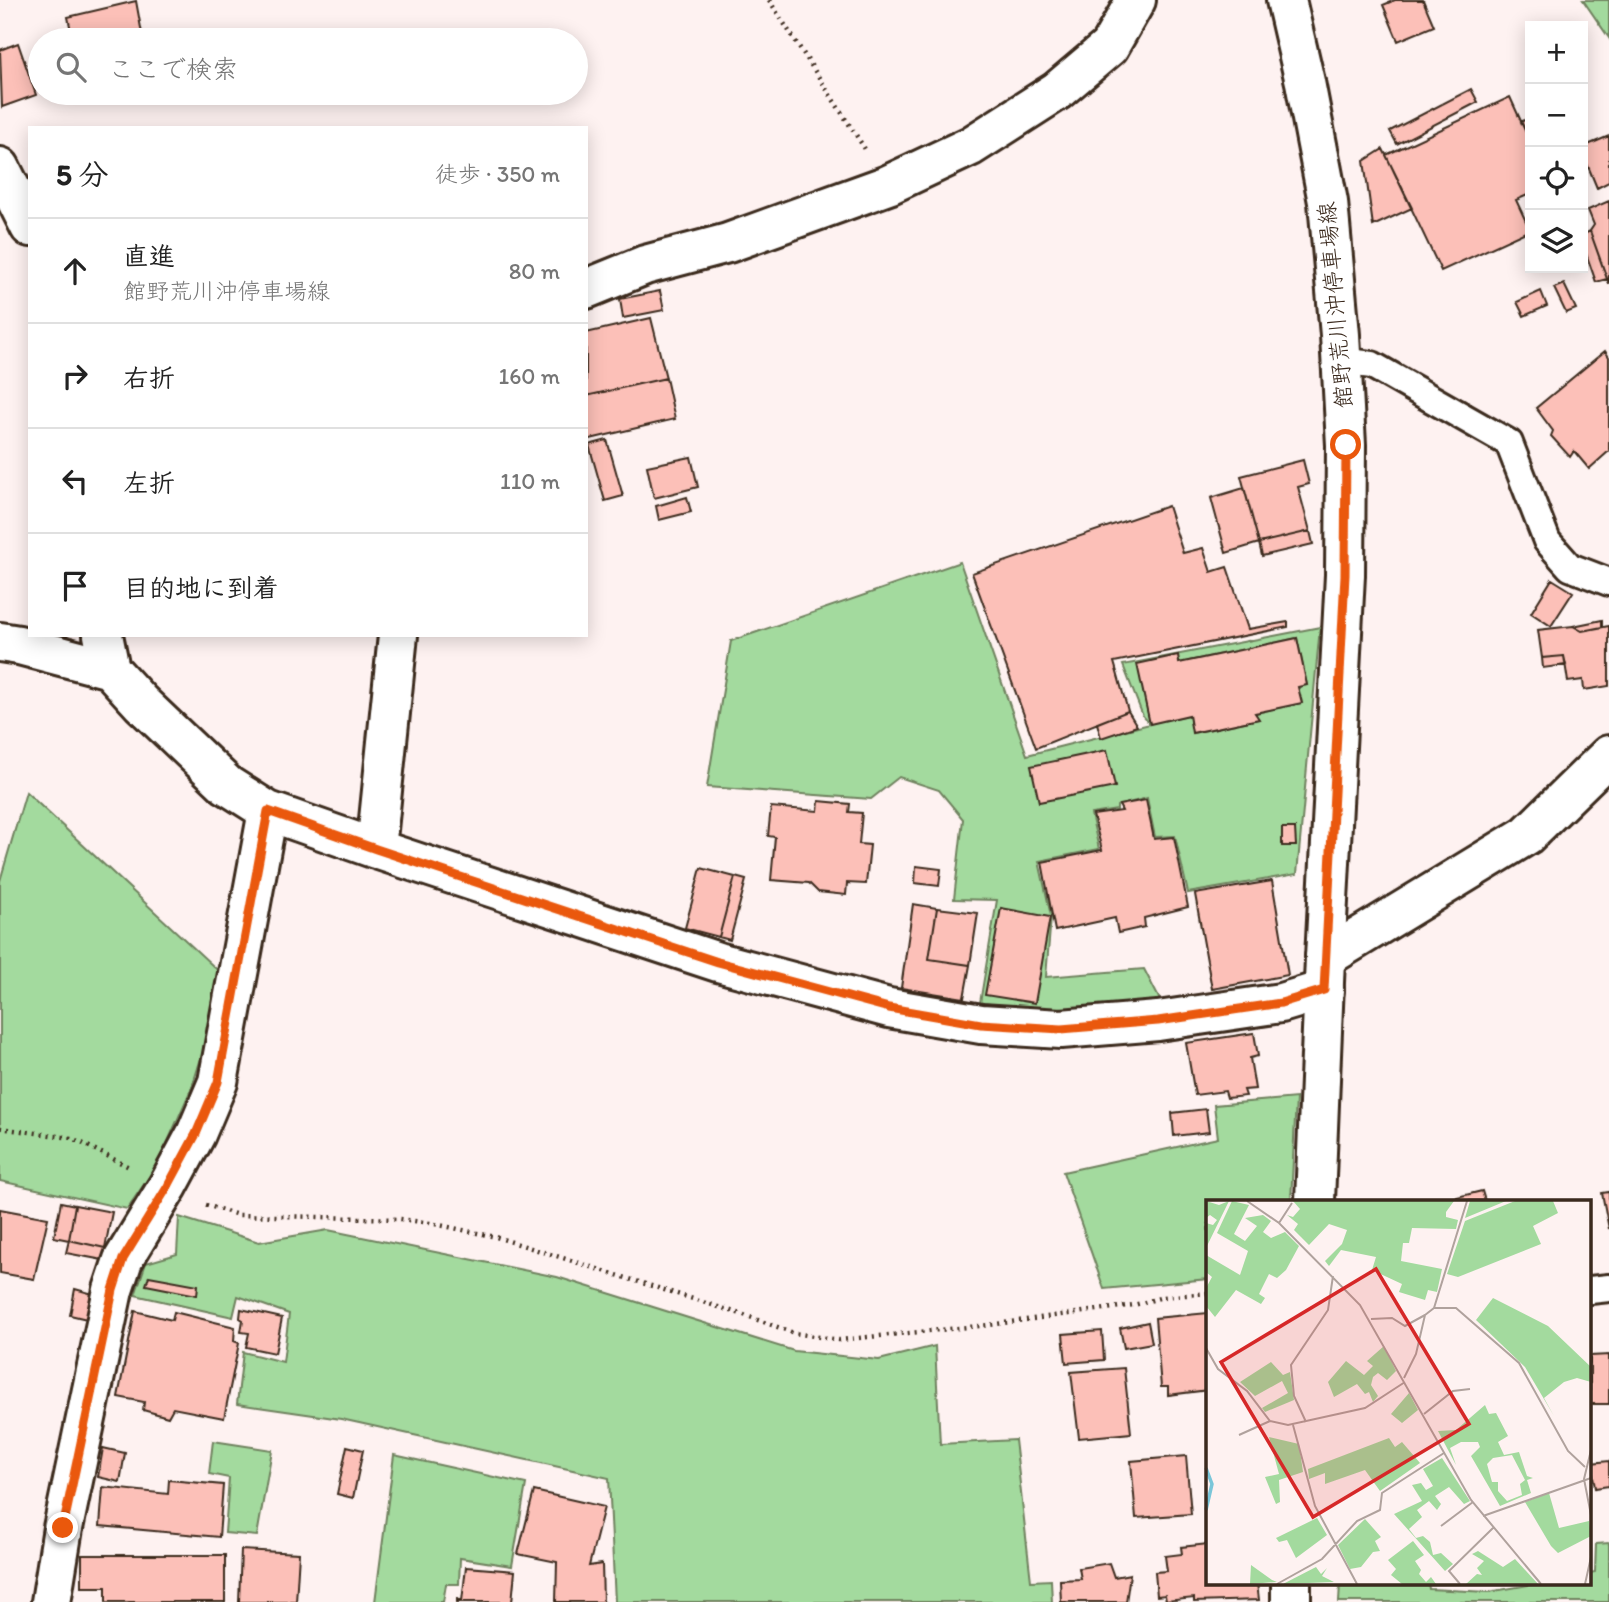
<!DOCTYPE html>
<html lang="ja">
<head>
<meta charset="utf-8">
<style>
	body { margin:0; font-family:Itim,"Klee One",sans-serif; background:#f2f2f2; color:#222 }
	.controls { position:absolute; right:21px; top:21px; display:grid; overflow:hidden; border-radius:0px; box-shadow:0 4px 18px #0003 }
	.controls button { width:63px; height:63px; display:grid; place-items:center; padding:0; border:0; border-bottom:2px solid #e0e0e0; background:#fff; color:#222; font:35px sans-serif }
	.stop { position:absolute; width:21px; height:21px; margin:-16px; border:5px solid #ea580c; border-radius:50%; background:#fff }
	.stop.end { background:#ea580c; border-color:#fff; box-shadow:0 2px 7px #0008 }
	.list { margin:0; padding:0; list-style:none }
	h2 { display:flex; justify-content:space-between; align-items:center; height:91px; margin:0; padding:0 28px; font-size:30px }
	h2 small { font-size:23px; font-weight:400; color:#767676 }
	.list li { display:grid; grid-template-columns:46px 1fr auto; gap:21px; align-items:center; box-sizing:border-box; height:105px; padding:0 28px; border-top:2px solid #e0e0e0 }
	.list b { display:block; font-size:26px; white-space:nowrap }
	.list p { margin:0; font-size:23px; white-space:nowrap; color:#767676 }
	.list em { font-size:23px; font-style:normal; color:#767676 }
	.icon { flex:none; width:38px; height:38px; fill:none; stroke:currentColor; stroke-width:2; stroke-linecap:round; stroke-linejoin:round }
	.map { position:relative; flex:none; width:1609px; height:1602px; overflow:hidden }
	.search { position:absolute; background:#fff; box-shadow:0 4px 18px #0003; left:28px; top:28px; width:560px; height:77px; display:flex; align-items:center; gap:18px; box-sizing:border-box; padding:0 24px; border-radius:38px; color:#767676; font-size:26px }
	.panel { position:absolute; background:#fff; box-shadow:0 4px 18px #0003; left:28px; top:126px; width:560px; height:511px; border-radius:0px }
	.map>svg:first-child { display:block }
	.green { fill:#a3da9e; stroke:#6f825e; stroke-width:2; fill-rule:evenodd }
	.building { fill:#fcc0b8; stroke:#3b2a1e; stroke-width:2 }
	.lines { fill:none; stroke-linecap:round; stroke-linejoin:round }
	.service-casing { stroke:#3b2a1e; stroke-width:32 }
	.minor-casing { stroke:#3b2a1e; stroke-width:44 }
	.secondary-casing { stroke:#3b2a1e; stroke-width:44 }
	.path { stroke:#3b2a1e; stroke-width:4.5; stroke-dasharray:2 5; stroke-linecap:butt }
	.service { stroke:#fff; stroke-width:26 }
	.minor { stroke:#fff; stroke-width:38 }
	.secondary { stroke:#fff; stroke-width:38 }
	.route { stroke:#ea580c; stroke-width:9 }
	.labels { text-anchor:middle; stroke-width:7; stroke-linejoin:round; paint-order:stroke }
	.street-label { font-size:23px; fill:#3b2a1e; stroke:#fff }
	.inset-river { fill:none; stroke:#7ac6d9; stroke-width:3.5 }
	.inset-road { fill:none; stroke:#b0a29d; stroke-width:2 }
	.view { fill:#d62828; fill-opacity:0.15; stroke:#d62828; stroke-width:3.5 }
	.inset-edge { fill:none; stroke:#3b2a1e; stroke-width:3.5 }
</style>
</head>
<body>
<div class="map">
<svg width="1609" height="1602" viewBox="0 0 1609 1602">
	<rect width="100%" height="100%" fill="#fef2f1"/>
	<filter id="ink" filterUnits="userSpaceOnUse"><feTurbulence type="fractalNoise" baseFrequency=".0143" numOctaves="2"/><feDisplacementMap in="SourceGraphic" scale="14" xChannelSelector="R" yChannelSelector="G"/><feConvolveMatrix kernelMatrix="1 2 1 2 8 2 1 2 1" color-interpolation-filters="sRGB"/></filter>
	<g filter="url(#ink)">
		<!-- green -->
		<path class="green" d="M1583 0H1609V38Z
			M960 562 1027 755 1150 724 1143 716 1123 665 1320 627 1297 874 1188 893 1175 836 1155 837 1147 798 1117 806V810L1091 814 1099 849 1039 861 1051 916 1046 977 1144 969 1162 1004 1079 1012 980 1003 997 900 954 899 963 819 939 790 899 777 871 799 707 787 731 641ZM1297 638 1307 685 1298 687 1301 703 1255 713 1258 719 1193 733 1189 715 1150 723 1138 664 1178 656 1179 663Z
			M26 792 226 978 192 1087 158 1164 127 1209 0 1181V881Z
			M1296 1098 1291 1201H1208V1279L1104 1289 1063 1172 1218 1138 1214 1105Z
			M179 1217 259 1242 328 1230 557 1277 794 1351 879 1360 935 1346 940 1444 1015 1440 1031 1581 1051 1580 1052 1602H615L609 1478 341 1419 237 1404 243 1352 283 1362 289 1314 238 1296 233 1317 135 1295 146 1263 177 1254Z
			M213 1441 272 1450 257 1536 225 1533 229 1478 209 1474Z
			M394 1455 526 1484 512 1566 460 1558 459 1584H446L443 1602H375Z
			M1609 1543V1602H1339L1340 1583H1428L1429 1589 1489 1592 1539 1583H1590V1573L1595 1572 1596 1544Z"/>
		<!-- building -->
		<path class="building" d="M1395 0H1423L1434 26 1398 41 1383 5Z
			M136 1 143 39 73 40 68 17Z
			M18 43 36 95 2 107 0 50Z
			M1471 89 1478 102 1397 144 1390 131Z
			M1510 97 1530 141V194L1516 200 1530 230 1441 271 1386 155Z
			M1530 117V141L1521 122Z
			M1609 136V182L1597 188 1583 154V147Z
			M1383 149 1412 208 1373 226 1364 161Z
			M1609 201V284L1590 231 1594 225 1588 210Z
			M1590 231 1607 279 1596 282 1583 245V235Z
			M1564 284 1576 309 1566 313 1554 288Z
			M660 291 664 310 623 318 620 299Z
			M1541 291 1547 306 1524 316 1517 302Z
			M651 318 666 378 586 396V333Z
			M1605 351 1609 357V451L1589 469 1574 451 1570 457 1551 436 1553 431 1536 408Z
			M666 378 675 419 586 440V396Z
			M607 440 623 496 605 501 589 445Z
			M691 457 698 487 654 498 647 466Z
			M1303 460 1309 484 1298 487 1310 531 1259 543 1241 476Z
			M1244 488 1259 543 1226 553 1211 498Z
			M687 497 691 512 659 520 656 506Z
			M1168 506 1183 553 1203 548 1211 572 1227 567 1248 629 1288 622V627L1114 662 1128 711 1036 748 972 573Z
			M1310 531 1313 544 1262 556 1259 543Z
			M1552 579 1573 592 1551 626 1531 613Z
			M1602 620V627L1582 631 1573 626Z
			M1573 626 1582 631 1609 626V686L1584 690 1583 680 1568 682 1564 656 1542 658 1538 630Z
			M1297 638 1307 685 1298 687 1302 703 1255 713 1259 719 1192 733 1189 715 1150 724 1137 664 1178 655 1179 663Z
			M1564 656 1566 665 1543 668 1542 658Z
			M1128 711 1137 726 1101 738 1097 723Z
			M1107 750 1115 787 1039 802 1031 766Z
			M1146 800 1154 839 1174 837 1188 907 1144 918 1145 927 1118 933 1115 918 1055 931 1042 862 1102 850 1093 815 1122 811 1119 805Z
			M819 801 850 804 849 812 862 813 859 844 870 845 866 884 847 883 846 895 818 892 809 883 771 880 775 837 768 836 771 807 818 811Z
			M1282 828H1295L1296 846H1282Z
			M916 866 941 869 939 886 915 883Z
			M701 868 735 877 719 937 685 928Z
			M735 877 746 880 730 940 719 937Z
			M1272 881 1288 975 1212 989 1195 894Z
			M913 904 937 908 929 959 970 965 964 998 901 988Z
			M937 908 978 913 970 965 929 959Z
			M1001 908 1050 917 1035 1003 985 995Z
			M1254 1033 1258 1056 1250 1058 1255 1089 1244 1090 1246 1096 1227 1098 1225 1091 1195 1095 1186 1043Z
			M1206 1109 1209 1132 1174 1136 1172 1113Z
			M1482 1191 1485 1201H1441Z
			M1609 1192V1229L1602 1193Z
			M61 1202 75 1205 69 1240 54 1237Z
			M75 1205 112 1212 105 1248 69 1240Z
			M0 1209 48 1218 34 1279 0 1273Z
			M69 1240 105 1248 103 1260 66 1253Z
			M149 1276 198 1285 197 1295 146 1285Z
			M75 1289 93 1294 87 1319 70 1315Z
			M241 1309 282 1318 275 1353 246 1347 249 1333 241 1332 243 1320 240 1318Z
			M135 1311 172 1320 174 1312 235 1327 234 1341 239 1343 224 1418 173 1408 168 1417 143 1410 144 1402 118 1397Z
			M1208 1313V1390L1168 1395V1387H1161L1155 1318Z
			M1148 1322 1152 1343 1124 1348 1120 1328Z
			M1102 1331 1104 1360 1066 1363 1063 1334Z
			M1609 1355V1404H1590V1356Z
			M1124 1368 1131 1433 1079 1438 1071 1372Z
			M347 1446 363 1450 353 1498 337 1494Z
			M103 1448 125 1453 120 1482 98 1477Z
			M1186 1456 1191 1514 1136 1518 1131 1461Z
			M1609 1461V1486L1595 1488 1591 1463Z
			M169 1480 223 1485 219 1537 100 1526 103 1487 168 1494Z
			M534 1491 604 1507 589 1566 602 1564 603 1602H556L557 1562 518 1554Z
			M1208 1544V1583H1257L1259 1600 1194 1602V1598L1166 1601 1165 1595 1157 1596 1155 1572 1167 1571 1165 1556 1182 1554 1181 1547Z
			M241 1550 299 1553 296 1602H239Z
			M82 1555H225V1602H106V1587H82Z
			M1109 1563 1114 1577 1130 1574 1126 1602H1061L1060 1580 1081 1579 1079 1568Z
			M466 1567 515 1571 512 1602H457V1599L462 1601Z"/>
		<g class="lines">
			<defs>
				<path id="service" d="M1341 361 1372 365 1509 443 1547 541 1570 567 1609 582
					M1590 1290 1609 1288"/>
				<path id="minor" d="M0 167 30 227
					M586 289 645 265 728 243 888 185 971 146 1057 91 1109 47 1136 0
					M103 635 110 669 141 703 227 785 268 811 376 849 718 962 889 1008 981 1024 1061 1029 1158 1021 1281 1003 1324 990
					M0 642 19 645 110 669
					M376 849 398 635
					M1325 958 1527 835 1609 755
					M51 1602 63 1528 113 1290 123 1260 168 1186 196 1134 218 1082 268 811"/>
				<path id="secondary" d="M1286 0 1305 82 1328 202 1340 335 1346 445 1345 575 1325 958 1315 1201
					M1291 1602V1583"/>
			</defs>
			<!-- service casing -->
			<use href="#service" class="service-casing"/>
			<!-- minor casing -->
			<use href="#minor" class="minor-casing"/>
			<!-- secondary casing -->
			<use href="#secondary" class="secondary-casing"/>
			<!-- path -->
			<path class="path" d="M769 0 865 149
				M0 1128 72 1138 129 1167
				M206 1205 238 1215 400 1219 430 1223 496 1237 747 1316 794 1333 839 1340 989 1325 1134 1305 1163 1297 1208 1293"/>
			<!-- service -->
			<use href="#service" class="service"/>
			<!-- minor -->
			<use href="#minor" class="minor"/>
			<!-- secondary -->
			<use href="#secondary" class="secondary"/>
		</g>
	</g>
	<g class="lines" filter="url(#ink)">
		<!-- route -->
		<path class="route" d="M63 1528 113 1290 123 1259 168 1186 196 1134 218 1082 268 811 376 849 718 962 889 1008 981 1024 1061 1029 1158 1021 1281 1003 1324 990 1345 575 1346 445"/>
	</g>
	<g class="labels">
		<!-- street labels -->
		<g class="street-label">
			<text transform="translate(1335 305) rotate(-95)" y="8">館野荒川沖停車場線</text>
		</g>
	</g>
	<!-- overview -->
	<g transform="translate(1206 1200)">
		<rect width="385" height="385" fill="#fef2f1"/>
		<path d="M0 1 13 5 23 1 0 48V23L7 25 11 20 4 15 0 18ZM26 1 43 5 28 34 39 41 51 26 39 18 57 15 65 21 57 32 65 38 79 32 93 46 80 70 71 78 63 74 53 94 59 98 55 104 30 90 9 117 0 106V88L6 77 0 72V55L34 75 42 51 11 33ZM87 1H248L240 12V17L252 20 250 29 206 28 203 43H197L195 61 236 69 231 92 222 90 219 100 193 92 196 84 166 70 170 57 135 50 123 66 119 61 136 44 141 30 123 24 103 45 88 30 92 24 81 15 87 17 94 9ZM264 1H300L259 18ZM309 1H347L352 13 327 26 335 44 252 77 241 74 259 21ZM287 98 342 126 385 167V182L371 178 358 182 338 198 348 216 319 167 270 120ZM178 146 190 171 181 180 172 173 167 177 165 185 172 196 167 202 163 192 159 194 151 184 128 197 122 182 140 161 158 175 167 166 161 161ZM65 162 77 175 84 172 88 200 59 212 56 208 82 193 76 181 49 196 34 182ZM203 193 212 210 196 223 185 214ZM279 205 283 214 290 213 302 236 292 242 298 255 313 252 321 276 327 278 321 280 325 293 294 306 265 256 274 247 272 242H255L244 248 250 265 232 231 250 230ZM306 255 319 280 314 284 316 295 301 301 292 291V282H286L281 264 287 258ZM63 237 93 244 97 272 73 280 74 302 70 304 59 277 73 274ZM183 238 189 247 196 242 214 263 174 291 159 270 119 284V273L103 279 102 269ZM236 258 264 301 258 304 243 287 229 296 235 304 231 310 223 301 211 310 216 317 203 329 210 338 217 336 224 342 227 355 235 353 247 364 239 371 188 314 216 301 206 285 215 283 220 290 227 286 217 269ZM343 293 353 328 383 321 385 336 352 353 345 346 319 302ZM111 318 121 335 90 358 81 340 73 342 70 338ZM159 319 175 337 169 341 174 351 167 352 155 367 144 369 132 345ZM207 341 218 355 209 361 215 370 213 374 220 382 225 377 230 384H196L185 375 190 369 182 360ZM272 351 297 367 309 359 332 384H260L271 374 276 375 271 368 278 361 266 354ZM45 365 66 380 71 382 44 384ZM110 367 115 374 121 368 116 376 128 382 77 384Z" fill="#a3da9e" fill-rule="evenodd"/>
		<path class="inset-river" d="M0 268 6 284 0 310"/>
		<path class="inset-road" d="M41 1 73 23 154 105 265 300 335 384M73 23 86 3M228 108 261 1M165 119 186 118 199 126 219 115M0 148 12 169 41 191 64 221 82 225 159 208 199 182M198 178 210 154 219 115 228 108H250L313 163 362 251 379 267M218 214 247 191 264 189M100 222 88 196 85 165 122 110 127 76M87 225 109 306 151 384M33 235 64 221M385 250 378 279 385 315M277 316 385 278M235 326 267 302M71 384 116 359 151 321 174 310 176 293 238 253M254 384 243 371 287 328M379 384 385 357"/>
		<path class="view" d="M170 69 263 224 107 317 15 162Z"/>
		<rect width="385" height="385" class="inset-edge"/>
	</g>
</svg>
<div class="controls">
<button>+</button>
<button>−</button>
<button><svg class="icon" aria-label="locate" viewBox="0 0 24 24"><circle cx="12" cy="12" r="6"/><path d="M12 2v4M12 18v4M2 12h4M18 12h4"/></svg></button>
<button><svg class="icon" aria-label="layers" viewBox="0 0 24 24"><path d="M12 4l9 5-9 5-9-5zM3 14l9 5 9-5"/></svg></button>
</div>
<div class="stop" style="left:1346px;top:445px"></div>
<div class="stop end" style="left:63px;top:1528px"></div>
<div class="search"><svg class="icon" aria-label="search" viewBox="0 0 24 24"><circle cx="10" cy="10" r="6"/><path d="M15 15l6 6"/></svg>ここで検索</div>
<section class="panel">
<h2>5 分<small>徒歩 · 350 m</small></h2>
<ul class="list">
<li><svg class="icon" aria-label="ahead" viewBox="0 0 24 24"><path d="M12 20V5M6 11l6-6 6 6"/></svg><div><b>直進</b><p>館野荒川沖停車場線</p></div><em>80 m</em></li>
<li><svg class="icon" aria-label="right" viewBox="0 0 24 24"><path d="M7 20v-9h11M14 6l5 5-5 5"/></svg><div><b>右折</b></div><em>160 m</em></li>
<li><svg class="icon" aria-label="left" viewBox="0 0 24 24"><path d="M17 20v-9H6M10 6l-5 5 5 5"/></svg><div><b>左折</b></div><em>110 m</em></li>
<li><svg class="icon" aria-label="arrive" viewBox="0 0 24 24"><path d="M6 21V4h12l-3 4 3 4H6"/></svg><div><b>目的地に到着</b></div></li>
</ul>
</section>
</div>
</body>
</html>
